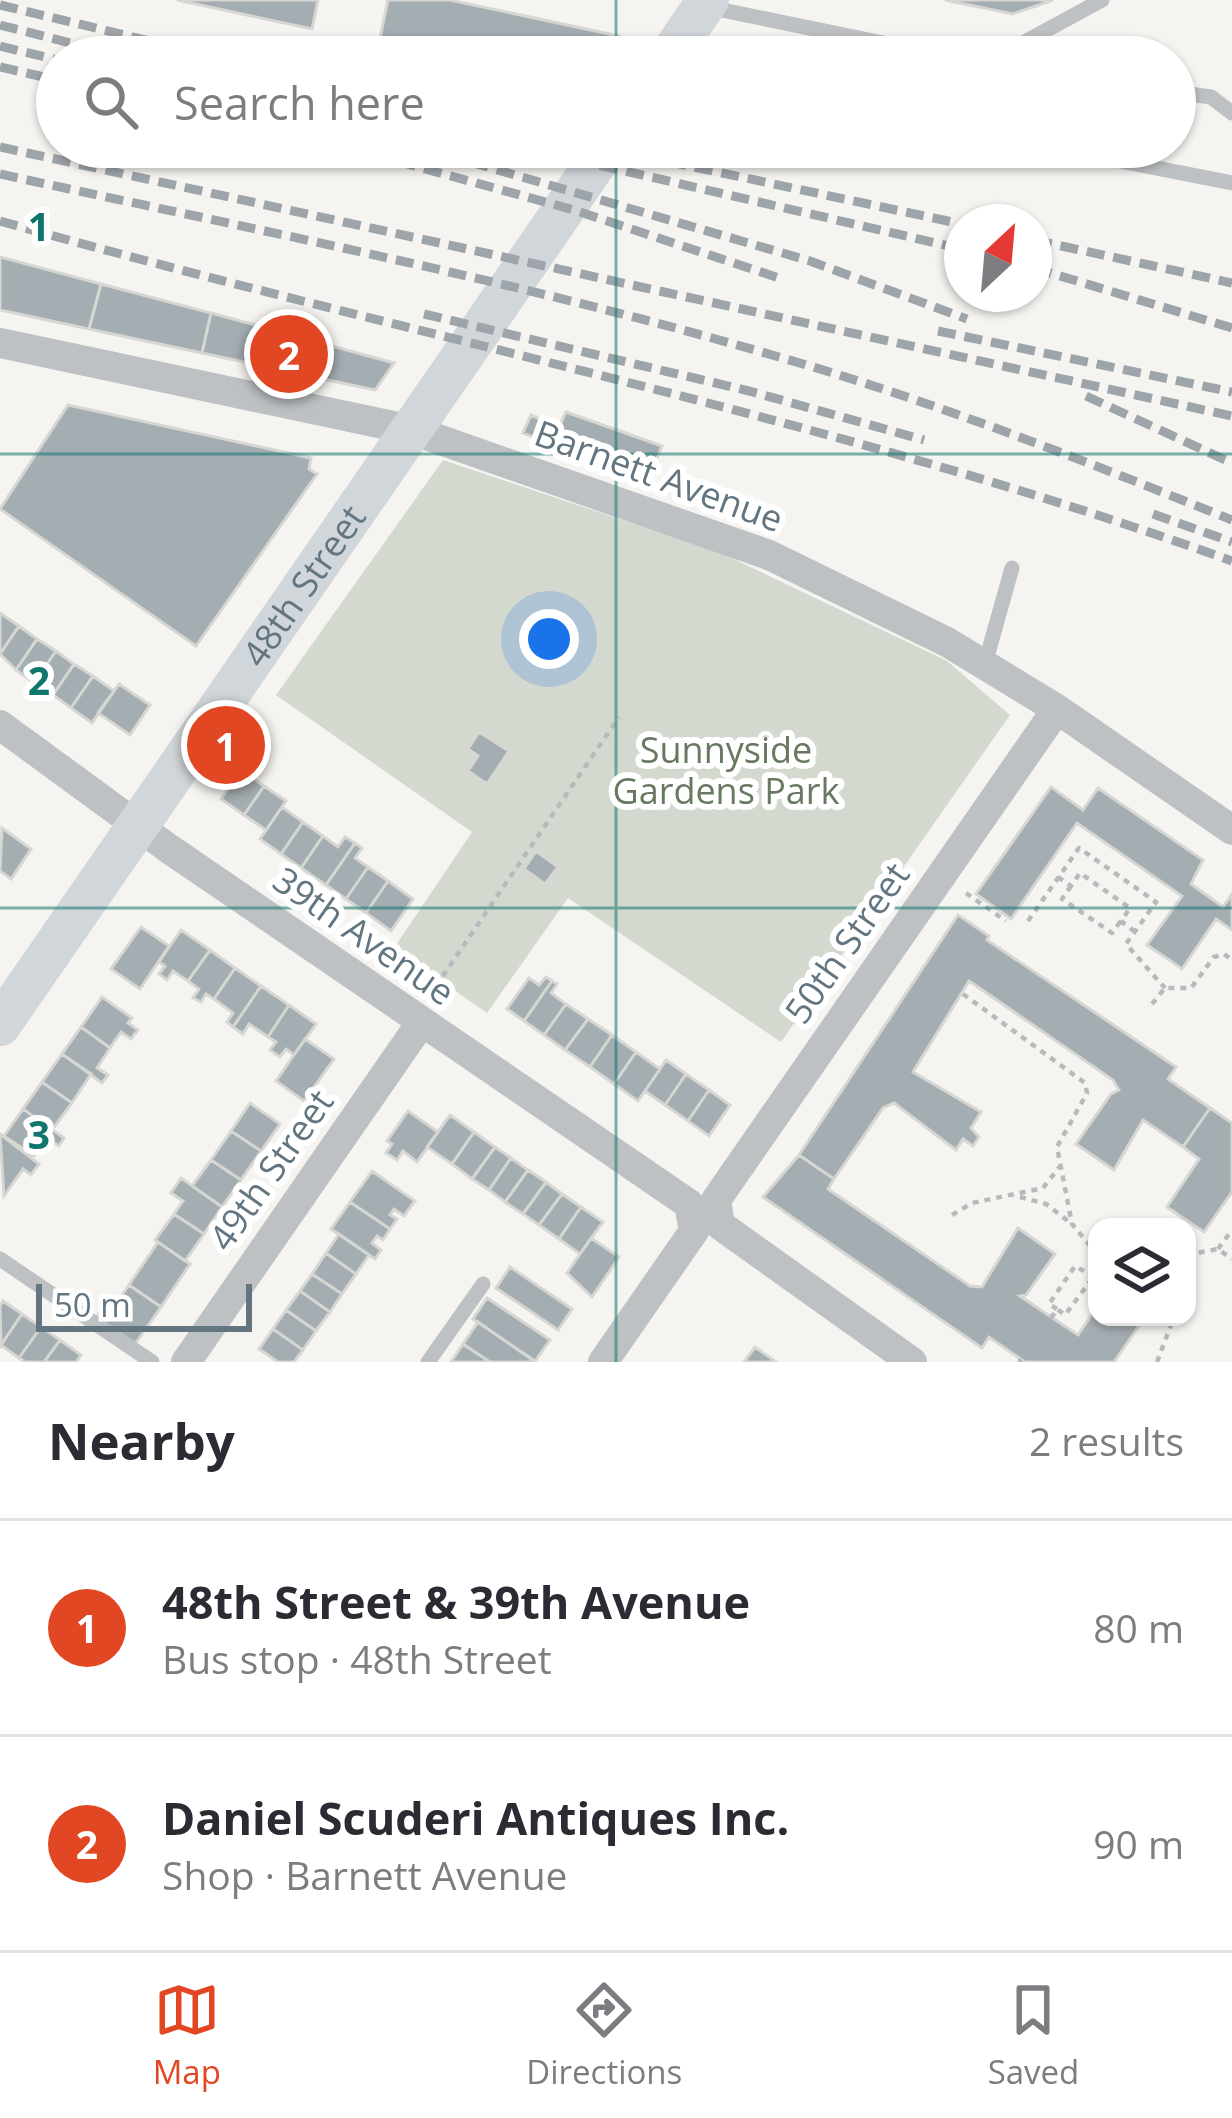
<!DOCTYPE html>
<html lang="en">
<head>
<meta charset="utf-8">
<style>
	body { margin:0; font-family:"Open Sans",sans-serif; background:#f2f2f3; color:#2b2b33 }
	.controls { position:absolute; right:36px; bottom:36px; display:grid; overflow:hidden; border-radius:24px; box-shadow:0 3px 9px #0004 }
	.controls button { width:108px; height:108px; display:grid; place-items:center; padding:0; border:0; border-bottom:3px solid #e1e1e2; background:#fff; color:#2b2b33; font:60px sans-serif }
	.compass { position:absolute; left:944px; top:204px; width:108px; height:108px; border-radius:50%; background:#fff; box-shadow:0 3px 9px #0004; rotate:26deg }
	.scale { position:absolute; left:36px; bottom:30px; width:216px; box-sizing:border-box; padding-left:12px; border:6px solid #637581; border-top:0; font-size:33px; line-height:42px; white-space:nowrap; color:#637581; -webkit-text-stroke:9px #fff; paint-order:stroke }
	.you { position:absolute; left:549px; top:639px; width:42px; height:42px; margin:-30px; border:9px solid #fff; border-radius:50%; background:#1a73e8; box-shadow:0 0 0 18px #1a73e833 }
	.badge { display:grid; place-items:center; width:78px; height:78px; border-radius:50%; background:#e24723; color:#fff; font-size:39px; font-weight:700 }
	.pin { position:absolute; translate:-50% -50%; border:6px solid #fff; box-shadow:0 3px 12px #0006 }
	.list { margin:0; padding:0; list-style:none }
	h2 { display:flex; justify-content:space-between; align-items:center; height:156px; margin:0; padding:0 48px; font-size:51px }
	h2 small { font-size:39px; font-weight:400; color:#7c7c81 }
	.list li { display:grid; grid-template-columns:78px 1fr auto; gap:36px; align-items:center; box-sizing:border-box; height:216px; padding:0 48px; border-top:3px solid #e1e1e2 }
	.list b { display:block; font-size:45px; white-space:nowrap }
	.list p { margin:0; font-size:39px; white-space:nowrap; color:#7c7c81 }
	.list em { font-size:39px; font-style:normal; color:#7c7c81 }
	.icon { flex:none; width:66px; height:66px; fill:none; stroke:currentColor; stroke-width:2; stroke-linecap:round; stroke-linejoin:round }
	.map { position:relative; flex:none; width:1232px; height:1362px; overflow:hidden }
	.search { position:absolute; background:#fff; box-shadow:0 3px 9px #0004; left:36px; right:36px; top:36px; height:132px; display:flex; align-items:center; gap:30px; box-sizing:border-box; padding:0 42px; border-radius:66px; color:#7c7c81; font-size:45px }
	.sheet { height:588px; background:#fff }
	nav { display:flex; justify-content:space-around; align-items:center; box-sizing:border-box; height:168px; border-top:3px solid #e1e1e2; background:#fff; font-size:33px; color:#7c7c81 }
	nav a { display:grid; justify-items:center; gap:6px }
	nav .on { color:#e24723 }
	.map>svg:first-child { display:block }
	.green { fill:#d4d9d0 }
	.building { fill:#a4adb2; stroke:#d6d6d3; stroke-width:3 }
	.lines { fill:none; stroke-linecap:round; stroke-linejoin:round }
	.path { stroke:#b7babc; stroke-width:4.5; stroke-dasharray:6 6; stroke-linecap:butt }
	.lane { stroke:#bdc1c4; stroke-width:15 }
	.street { stroke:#bdc1c4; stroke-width:30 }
	.secondary { stroke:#d1d6da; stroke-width:42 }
	.rail { stroke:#9ea5aa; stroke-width:9; stroke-dasharray:18 9; stroke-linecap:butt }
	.grid { fill:none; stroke:#0f766e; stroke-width:3; stroke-opacity:0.55 }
	.labels { text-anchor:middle; stroke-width:12; stroke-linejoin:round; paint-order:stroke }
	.street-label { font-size:36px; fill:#637581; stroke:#fff }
	.park-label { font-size:36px; fill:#687962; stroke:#fff }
	.grid-label { font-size:39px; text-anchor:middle; font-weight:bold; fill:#0f766e; stroke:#fff; stroke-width:12; stroke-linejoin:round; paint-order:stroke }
</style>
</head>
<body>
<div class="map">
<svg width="1232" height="1362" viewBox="0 0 1232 1362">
	<rect width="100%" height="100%" fill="#f5f4f0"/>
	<!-- green -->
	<path class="green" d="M443 460 721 553 947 661 1010 715 781 1042 568 898 487 1013 394 948 472 832 276 695Z"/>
	<!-- building -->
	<path class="building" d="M177 0H318L312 29Z
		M388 0H450L619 36 604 57H441L379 43Z
		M945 0H1053L1013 14Z
		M0 257 101 284 89 329 0 310Z
		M101 284 211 313 202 353 89 329Z
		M211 313 394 363 375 390 202 353Z
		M68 405 311 458 309 469 317 474 196 646 0 509Z
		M566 412 662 446 646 484 523 433 531 415 559 427Z
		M0 613 19 626 0 654Z
		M19 626 37 639 16 670 0 654Z
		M37 639 56 651 34 683 16 670Z
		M56 651 74 664 53 695 34 683Z
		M74 664 93 676 71 708 53 695Z
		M93 676 114 691 92 723 71 708Z
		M119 684 150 705 130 735 98 713Z
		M479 732 509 751 487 784 468 771 478 756 468 749Z
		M241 770 264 786 244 815 221 799Z
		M264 786 286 801 266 830 244 815Z
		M1051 787 1083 810 1098 788 1203 860 1191 884 1223 907 1232 894V930L1216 919 1182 969 1165 957 1147 945 1182 896 1077 823 1011 919 976 894Z
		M282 807 303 822 281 854 260 839Z
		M303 822 323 836 301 868 281 854Z
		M2 828 31 849 11 879 0 871Z
		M323 836 338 847 345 837 355 843 326 885 301 868Z
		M355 843 362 848 355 858 368 867 346 899 326 885Z
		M536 851 558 867 545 884 524 869Z
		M368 867 388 881 366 913 346 899Z
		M388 881 413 899 391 931 366 913Z
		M958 915 989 936 987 940 1176 1067 1168 1079 1210 1108 1183 1147 1143 1120 1114 1170 1076 1144 1111 1094 1119 1090 1113 1080 969 981 913 1072 981 1112 971 1128 979 1137 973 1146 963 1139 956 1150 894 1103 883 1108 834 1179 799 1155Z
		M141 927 169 946 140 989 111 969Z
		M181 930 210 950 188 981 173 971 167 980 159 974 165 966 159 962Z
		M210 950 235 968 214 999 206 994 201 1002 193 998 199 989 188 981Z
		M235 968 261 986 233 1027 227 1022 233 1013 214 999Z
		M546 977 552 981 524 1021 507 1009 529 978 539 985Z
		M552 981 557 984 551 993 566 1004 544 1035 524 1021Z
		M261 986 289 1005 268 1037 249 1024 243 1034 233 1027Z
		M102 997 132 1018 128 1023 138 1030 131 1039 121 1032 110 1048 81 1027Z
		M566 1004 588 1019 565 1050 544 1035Z
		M289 1005 316 1024 294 1055 286 1049 280 1057 270 1050 276 1042 268 1037Z
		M588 1019 612 1035 590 1067 565 1050Z
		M81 1027 110 1048 97 1068 108 1075 102 1083 62 1054Z
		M612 1035 636 1052 614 1084 590 1067Z
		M305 1039 334 1059 304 1101 276 1081Z
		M636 1052 660 1069 638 1101 614 1084Z
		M62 1054 91 1074 72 1103 42 1082Z
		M666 1060 686 1074 665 1105 645 1091Z
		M686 1074 709 1090 688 1121 665 1105Z
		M42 1082 72 1103 52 1130 23 1109Z
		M709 1090 730 1105 709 1136 688 1121Z
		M250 1103 280 1124 261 1151 231 1131Z
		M1210 1108 1232 1123V1192L1204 1232 1167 1207 1199 1159 1183 1147Z
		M23 1109 64 1138 59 1146 47 1138 34 1156 4 1136Z
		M408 1111 438 1132 417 1162 403 1151 397 1160 386 1153 392 1144 387 1141Z
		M450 1115 474 1132 452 1164 427 1147Z
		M231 1131 261 1151 241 1180 211 1160Z
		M474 1132 495 1147 472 1179 452 1164Z
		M0 1134 39 1164 31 1175 23 1169 4 1196Z
		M495 1147 511 1158 489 1190 472 1179Z
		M799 1155 834 1179 828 1189 970 1286 982 1287 1018 1228 1055 1254 1026 1295 1020 1296 1078 1335 1097 1307V1317H1145L1114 1362H1025L989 1337 982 1348 763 1197Z
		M511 1158 528 1170 505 1202 489 1190Z
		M211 1160 241 1180 222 1207 192 1186Z
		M528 1170 546 1182 523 1214 505 1202Z
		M372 1171 415 1201 404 1216 394 1209 390 1215 397 1219 390 1229 350 1202Z
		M181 1178 222 1207 204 1234 174 1214 183 1201 171 1193Z
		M546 1182 562 1194 539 1225 523 1214Z
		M562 1194 581 1207 559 1239 539 1225Z
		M350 1202 390 1229 383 1240 377 1236 372 1243 381 1250 375 1259 331 1229Z
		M581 1207 603 1222 580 1254 559 1239Z
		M174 1214 204 1234 185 1261 155 1240Z
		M339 1234 369 1255 356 1274 326 1253Z
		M591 1238 619 1257 592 1297 567 1273Z
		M158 1242 190 1264 161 1307 129 1285Z
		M326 1253 356 1274 342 1294 312 1274Z
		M510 1267 572 1309 558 1330 496 1288Z
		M312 1274 342 1294 330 1312 300 1291Z
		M129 1285 161 1307 133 1347 102 1325 106 1320 98 1315 104 1306 111 1311Z
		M300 1291 330 1312 316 1331 286 1310Z
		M487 1298 550 1340 535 1361 473 1319Z
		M3 1301 22 1314 1 1345 0 1306Z
		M286 1310 316 1331 303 1350 273 1329Z
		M22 1314 41 1327 19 1358 1 1345Z
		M478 1322 534 1361 533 1362H490L463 1344Z
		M41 1327 60 1340 44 1362H25L19 1358Z
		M273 1329 303 1350 294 1362H278L259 1349Z
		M60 1340 81 1355 76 1362H44Z
		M463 1344 490 1362H451Z
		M755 1347 776 1362H744Z"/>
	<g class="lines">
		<!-- path -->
		<path class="path" d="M1058 877 1071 886 1080 873 1130 908 1121 921 1134 931
			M1071 886 1062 899 1112 933 1120 922
			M966 893 1006 921
			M1028 921 1079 848 1156 902 1126 944 1165 988
			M436 986 619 717
			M963 994 1085 1083 1087 1093 1057 1147 1072 1224 1097 1254
			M1152 1004 1165 988H1191L1214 957 1224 954 1232 960
			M1020 1197 1046 1204 1072 1224
			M952 1215 972 1203 1043 1188 1061 1165
			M1218 1249 1232 1230
			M1187 1255 1218 1249 1232 1259
			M1057 1309 1049 1304 1075 1266 1091 1275
			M1051 1318 1057 1309 1065 1315 1097 1272
			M1019 1362 1021 1359
			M1157 1362 1174 1317"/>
		<!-- lane -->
		<path class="lane" d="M707 7 951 57
			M997 57 1102 0
			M1175 92 1211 97 1232 113
			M1049 147 1232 183
			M985 664 1012 568
			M0 1259 152 1362
			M428 1362 483 1284"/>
		<!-- street -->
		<path class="street" d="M0 343 412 430 769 555 947 642 1057 709 1232 830
			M0 725 168 848 689 1204 694 1231 603 1362
			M186 1362 421 1023
			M912 1362 720 1225 716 1200 1057 709"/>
		<!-- secondary -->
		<g class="secondary">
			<path d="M669 57 708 0"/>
			<path id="s1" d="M0 1025 607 147"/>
		</g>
		<!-- rail -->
		<path class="rail" d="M0 5 216 57
			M0 25 125 57
			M0 46 57 60
			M0 67 57 80
			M0 147 1232 416
			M346 147 574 210 782 279
			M419 147 810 261 967 319
			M521 147 962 249
			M642 156 962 224
			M0 174C261 231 523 282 779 357 933 401 1083 460 1232 520
			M0 221C411 337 829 416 1232 561
			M1034 240 1232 283
			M1034 268 1232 328
			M424 314 749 391 924 440
			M938 331 1232 392
			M1086 396 1232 463
			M1153 514 1232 542"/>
	</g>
	<!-- grid -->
	<path class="grid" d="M616 0V57M616 147V1362M0 454H1232M0 908H1232"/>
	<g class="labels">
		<!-- street labels -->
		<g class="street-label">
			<text transform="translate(659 476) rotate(20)" y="13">Barnett Avenue</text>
			<text dy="13" stroke="none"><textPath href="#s1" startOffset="534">48th Street</textPath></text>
			<text transform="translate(364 936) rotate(35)" y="13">39th Avenue</text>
			<text transform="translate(847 943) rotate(-55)" y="13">50th Street</text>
			<text transform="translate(271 1170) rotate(-55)" y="13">49th Street</text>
		</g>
		<!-- park labels -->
		<g class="park-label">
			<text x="726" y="763">Sunnyside<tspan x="726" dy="41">Gardens Park</tspan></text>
		</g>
	</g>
	<g class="grid-label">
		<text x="39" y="241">1</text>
		<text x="39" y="695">2</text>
		<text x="39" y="1149">3</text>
	</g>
</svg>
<div class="controls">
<button><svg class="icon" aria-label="layers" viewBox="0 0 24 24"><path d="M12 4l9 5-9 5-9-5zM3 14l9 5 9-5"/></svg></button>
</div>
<svg class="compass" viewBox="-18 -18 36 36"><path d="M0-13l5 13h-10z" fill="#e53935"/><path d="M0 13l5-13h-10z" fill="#7c7c81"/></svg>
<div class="scale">50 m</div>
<div class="you"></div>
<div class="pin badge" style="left:226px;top:745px">1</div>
<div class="pin badge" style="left:289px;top:354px">2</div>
<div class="search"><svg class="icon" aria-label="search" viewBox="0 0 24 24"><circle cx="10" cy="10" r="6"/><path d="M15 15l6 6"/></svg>Search here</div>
</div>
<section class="sheet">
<h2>Nearby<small>2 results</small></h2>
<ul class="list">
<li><span class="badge">1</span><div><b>48th Street &amp; 39th Avenue</b><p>Bus stop · 48th Street</p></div><em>80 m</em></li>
<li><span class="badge">2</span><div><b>Daniel Scuderi Antiques Inc.</b><p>Shop · Barnett Avenue</p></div><em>90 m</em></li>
</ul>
</section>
<nav>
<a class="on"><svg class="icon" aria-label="map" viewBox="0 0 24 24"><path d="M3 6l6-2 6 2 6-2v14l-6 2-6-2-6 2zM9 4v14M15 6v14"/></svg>Map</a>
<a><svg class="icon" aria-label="directions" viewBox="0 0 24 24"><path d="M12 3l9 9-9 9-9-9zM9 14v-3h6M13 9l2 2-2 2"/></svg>Directions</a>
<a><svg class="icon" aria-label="saved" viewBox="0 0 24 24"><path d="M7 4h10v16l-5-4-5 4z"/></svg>Saved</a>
</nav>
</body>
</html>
